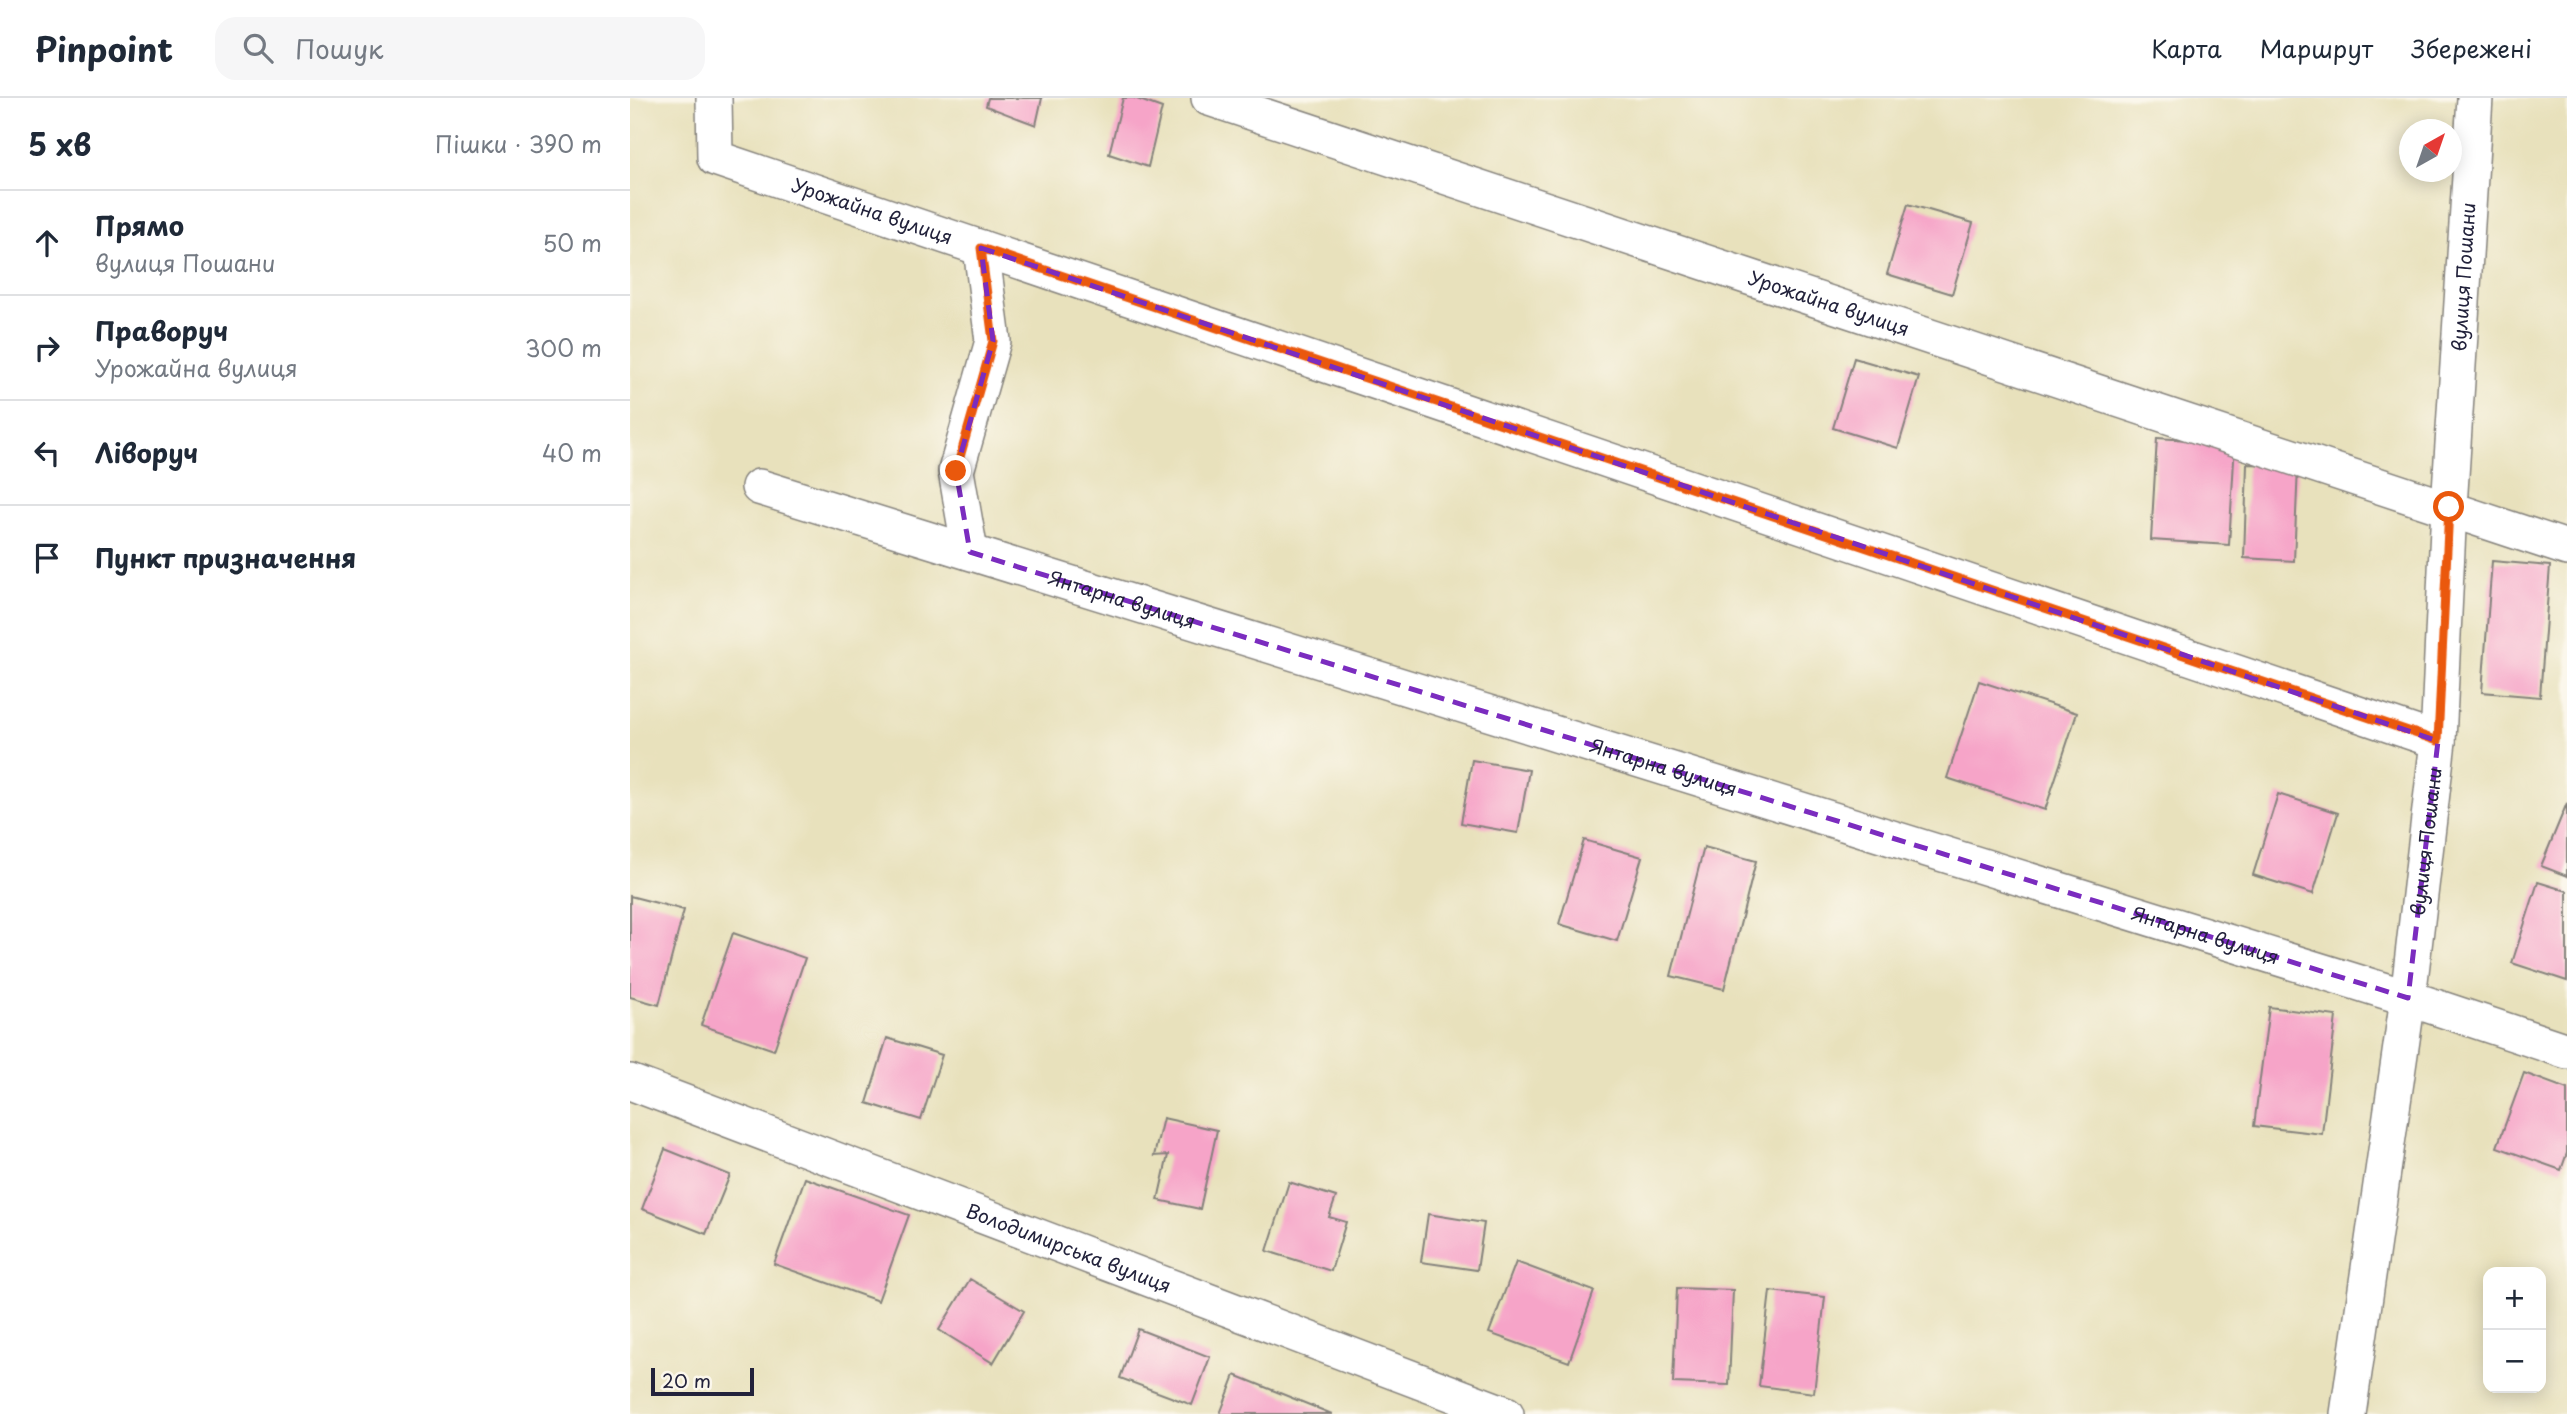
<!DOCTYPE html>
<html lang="uk">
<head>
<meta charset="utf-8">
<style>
	body { margin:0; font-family:"Playpen Sans",sans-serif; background:#f6f6f7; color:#1f2937 }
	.controls { position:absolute; right:21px; bottom:21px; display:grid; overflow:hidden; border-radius:14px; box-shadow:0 4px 18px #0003 }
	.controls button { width:63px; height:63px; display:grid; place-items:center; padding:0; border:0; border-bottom:2px solid #e0e1e3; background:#fff; color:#1f2937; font:35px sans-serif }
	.compass { position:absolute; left:1769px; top:21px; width:63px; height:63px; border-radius:50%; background:#fff; box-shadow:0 4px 18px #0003; rotate:40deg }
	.scale { position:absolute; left:21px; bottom:18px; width:103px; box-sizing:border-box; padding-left:7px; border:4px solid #22223b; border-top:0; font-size:19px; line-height:24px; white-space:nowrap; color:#22223b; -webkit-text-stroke:5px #fbf7ec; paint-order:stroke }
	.stop { position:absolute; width:21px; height:21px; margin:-16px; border:5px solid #ea580c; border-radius:50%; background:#fff }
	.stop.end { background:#ea580c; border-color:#fff; box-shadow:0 2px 7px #0008 }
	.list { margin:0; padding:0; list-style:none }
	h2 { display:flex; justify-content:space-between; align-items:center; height:91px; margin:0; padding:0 28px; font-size:30px }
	h2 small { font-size:23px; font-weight:400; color:#747a83 }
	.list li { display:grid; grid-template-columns:46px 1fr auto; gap:21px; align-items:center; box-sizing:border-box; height:105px; padding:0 28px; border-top:2px solid #e0e1e3 }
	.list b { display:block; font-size:26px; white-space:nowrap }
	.list p { margin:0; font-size:23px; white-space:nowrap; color:#747a83 }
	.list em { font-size:23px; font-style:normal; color:#747a83 }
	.icon { flex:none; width:38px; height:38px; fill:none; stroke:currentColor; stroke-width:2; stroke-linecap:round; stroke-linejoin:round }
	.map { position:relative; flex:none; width:1937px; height:1316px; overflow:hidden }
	header { display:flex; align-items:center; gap:42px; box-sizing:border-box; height:98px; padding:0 35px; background:#fff; border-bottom:2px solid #e0e1e3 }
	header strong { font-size:33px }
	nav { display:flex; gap:38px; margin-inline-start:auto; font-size:24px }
	.search { width:490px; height:63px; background:#f6f6f7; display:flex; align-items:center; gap:18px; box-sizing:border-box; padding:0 24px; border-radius:21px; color:#747a83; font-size:26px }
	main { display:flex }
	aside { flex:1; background:#fff }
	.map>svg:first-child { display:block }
	.building { fill:#f6a4c8 }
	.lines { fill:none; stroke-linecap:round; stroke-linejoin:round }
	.minor-casing { stroke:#85827c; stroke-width:38 }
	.minor { stroke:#fff; stroke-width:35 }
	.route { stroke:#ea580c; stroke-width:9 }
	.marked { fill:none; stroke:#7b2cbf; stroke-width:5; stroke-dasharray:14 9; stroke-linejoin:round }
	.labels { text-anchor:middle; stroke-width:6; stroke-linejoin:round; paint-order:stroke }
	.street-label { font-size:19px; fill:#22223b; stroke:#fbf7ec }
</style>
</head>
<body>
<header>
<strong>Pinpoint</strong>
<div class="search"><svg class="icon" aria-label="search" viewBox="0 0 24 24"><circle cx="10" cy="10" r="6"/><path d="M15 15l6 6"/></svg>Пошук</div>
<nav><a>Карта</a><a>Маршрут</a><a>Збережені</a></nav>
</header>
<main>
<aside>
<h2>5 хв<small>Пішки · 390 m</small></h2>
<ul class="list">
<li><svg class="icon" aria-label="ahead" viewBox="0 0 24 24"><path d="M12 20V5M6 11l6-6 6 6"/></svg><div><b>Прямо</b><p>вулиця Пошани</p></div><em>50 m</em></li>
<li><svg class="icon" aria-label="right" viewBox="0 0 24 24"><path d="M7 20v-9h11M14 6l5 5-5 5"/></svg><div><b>Праворуч</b><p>Урожайна вулиця</p></div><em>300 m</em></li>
<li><svg class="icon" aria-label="left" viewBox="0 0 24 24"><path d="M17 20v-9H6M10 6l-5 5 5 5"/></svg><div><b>Ліворуч</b></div><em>40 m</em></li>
<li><svg class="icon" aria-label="arrive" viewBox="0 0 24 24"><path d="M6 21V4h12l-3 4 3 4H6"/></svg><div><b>Пункт призначення</b></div></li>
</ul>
</aside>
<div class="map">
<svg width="1937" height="1316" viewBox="0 0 1937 1316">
	<rect width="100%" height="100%" fill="#fbf7ec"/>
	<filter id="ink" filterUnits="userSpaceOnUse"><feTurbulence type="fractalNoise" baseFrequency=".0143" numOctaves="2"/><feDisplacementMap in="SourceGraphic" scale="14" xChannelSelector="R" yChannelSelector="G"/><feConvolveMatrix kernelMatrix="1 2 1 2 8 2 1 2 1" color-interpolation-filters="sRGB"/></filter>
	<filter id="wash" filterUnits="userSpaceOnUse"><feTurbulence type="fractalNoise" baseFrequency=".00686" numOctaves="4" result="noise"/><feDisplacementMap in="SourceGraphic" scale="28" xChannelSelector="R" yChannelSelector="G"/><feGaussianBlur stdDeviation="1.57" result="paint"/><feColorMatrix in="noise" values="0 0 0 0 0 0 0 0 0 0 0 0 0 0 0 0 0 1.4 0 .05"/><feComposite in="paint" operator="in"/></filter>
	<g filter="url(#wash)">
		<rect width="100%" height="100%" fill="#e8e1bc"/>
		<g id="blocks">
			<!-- building -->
			<path class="building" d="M358 0H412L406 27 356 8Z
				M493 0H504L532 10 518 69 479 56Z
				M1278 106 1343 125 1322 196 1257 176Z
				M1224 260 1289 279 1268 350 1203 330Z
				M1527 340 1605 345 1599 447 1521 442Z
				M1617 366 1668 368 1664 463 1614 460Z
				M1862 463 1920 468 1910 599 1852 594Z
				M1349 583 1447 615 1415 712 1317 680Z
				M842 662 899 672 888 735 831 725Z
				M1648 696 1708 715 1683 796 1623 777Z
				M1937 705V778L1911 768Z
				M954 742 1012 759 987 843 929 826Z
				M1074 749 1126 763 1094 891 1041 878Z
				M1908 784 1937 793V883L1882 865Z
				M0 798 54 812 29 907 0 899Z
				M103 835 175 860 144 952 71 927Z
				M1639 909 1706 918 1692 1036 1624 1028Z
				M257 940 312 957 291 1022 237 1005Z
				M1894 975 1937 991V1055L1931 1072 1867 1049Z
				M533 1020 587 1032 570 1111 528 1102 538 1057 524 1058Z
				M35 1051 100 1077 76 1136 12 1111Z
				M175 1080 279 1117 248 1203 144 1166Z
				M659 1084 706 1099 699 1119 716 1124 701 1173 637 1153Z
				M798 1116 854 1125 847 1172 791 1164Z
				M886 1164 964 1193 939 1264 859 1235Z
				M340 1181 394 1213 363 1265 309 1232Z
				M1047 1190 1103 1192 1099 1287 1043 1285Z
				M1140 1193 1195 1199 1184 1295 1129 1288Z
				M508 1231 580 1259 562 1307 490 1280Z
				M605 1277 702 1316H590Z"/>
		</g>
	</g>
	<g filter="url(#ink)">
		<use href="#blocks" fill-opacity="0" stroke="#85827c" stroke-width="2"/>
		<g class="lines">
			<defs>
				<g id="minor">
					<path id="s1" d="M84 0 85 60 1808 643"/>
					<path id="s2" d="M579 0 1937 450"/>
					<path id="s3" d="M129 389 1778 900 1937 953"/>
					<path d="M340 454 326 373 363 243 351 150"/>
					<path id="s4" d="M0 984 876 1316"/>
					<path id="s5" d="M1718 1316 1778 900 1808 643 1819 409 1845 0"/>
				</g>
			</defs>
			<!-- minor casing -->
			<use href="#minor" class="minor-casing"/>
			<!-- minor -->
			<use href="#minor" class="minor"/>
		</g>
	</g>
	<g class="lines" filter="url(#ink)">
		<!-- route -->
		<path class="route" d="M326 373 363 243 351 150 1808 643 1819 409"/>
	</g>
	<!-- marked area -->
	<path class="marked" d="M351 150 1808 643 1778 900 340 454 326 373 363 243Z"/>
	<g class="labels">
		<!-- street labels -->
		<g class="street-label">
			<text dy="7" stroke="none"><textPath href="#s1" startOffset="226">Урожайна вулиця</textPath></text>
			<text dy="7" stroke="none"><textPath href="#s5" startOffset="1144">вулиця Пошани</textPath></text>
			<text dy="7" stroke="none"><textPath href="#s2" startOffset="653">Урожайна вулиця</textPath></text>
			<text dy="7" stroke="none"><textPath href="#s3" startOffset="380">Янтарна вулиця</textPath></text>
			<text dy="7" stroke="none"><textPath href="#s3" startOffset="947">Янтарна вулиця</textPath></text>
			<text dy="7" stroke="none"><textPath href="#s5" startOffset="578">вулиця Пошани</textPath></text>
			<text dy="7" stroke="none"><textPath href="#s3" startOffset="1514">Янтарна вулиця</textPath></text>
			<text dy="7" stroke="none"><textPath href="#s4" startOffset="469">Володимирська вулиця</textPath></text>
		</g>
	</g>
</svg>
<div class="controls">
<button>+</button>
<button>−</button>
</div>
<svg class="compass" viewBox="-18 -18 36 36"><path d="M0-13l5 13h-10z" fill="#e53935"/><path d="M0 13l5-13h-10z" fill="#747a83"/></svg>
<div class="scale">20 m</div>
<div class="stop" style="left:1819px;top:409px"></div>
<div class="stop end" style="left:326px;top:373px"></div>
</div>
</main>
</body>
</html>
